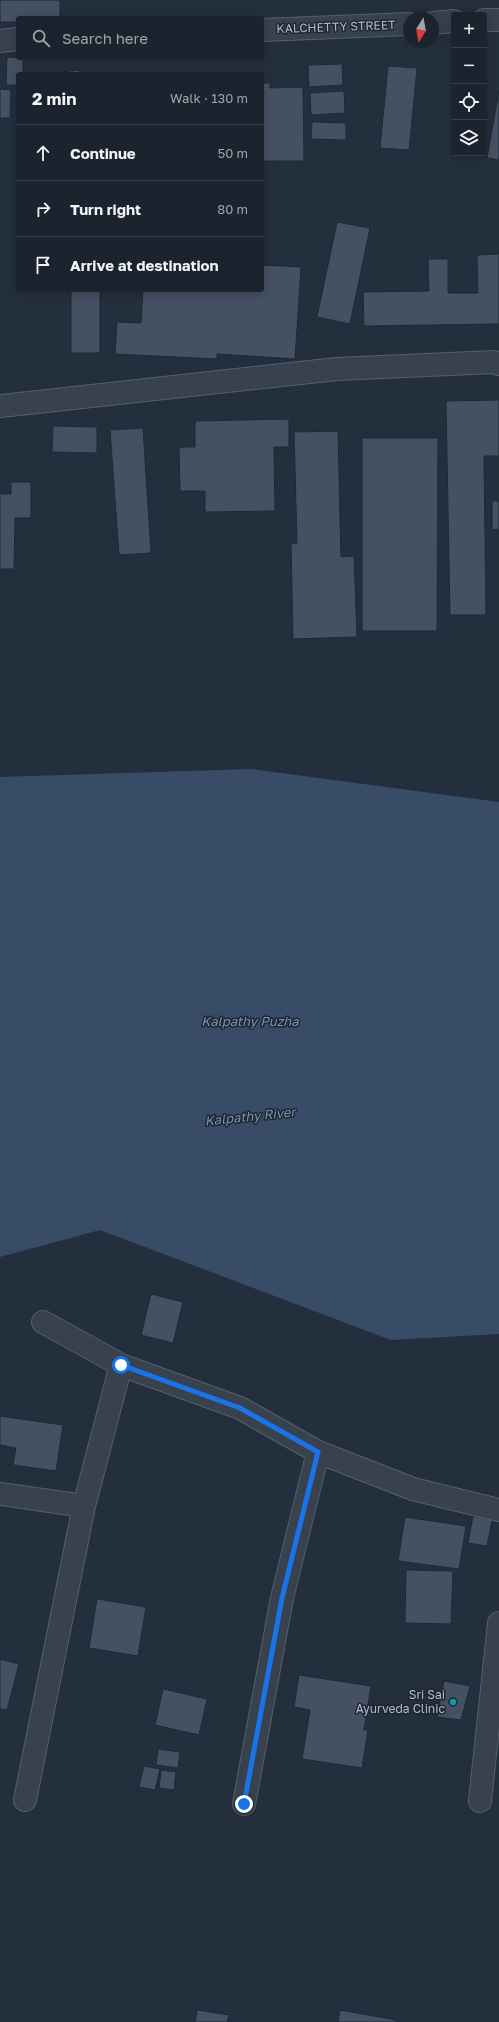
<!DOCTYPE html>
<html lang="en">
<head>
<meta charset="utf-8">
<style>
	body { margin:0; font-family:"Golos Text",sans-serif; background:#242b36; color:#f1f3f6 }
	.controls { position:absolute; right:12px; top:12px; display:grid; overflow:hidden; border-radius:4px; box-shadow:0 2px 10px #0003 }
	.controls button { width:36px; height:36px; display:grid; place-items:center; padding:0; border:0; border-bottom:1px solid #39404a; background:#1b232e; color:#f1f3f6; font:20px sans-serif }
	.compass { position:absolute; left:403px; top:12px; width:36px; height:36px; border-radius:50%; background:#1b232e; box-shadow:0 2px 10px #0003; rotate:191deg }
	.stop { position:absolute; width:12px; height:12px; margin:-9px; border:3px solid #1a73e8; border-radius:50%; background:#fff }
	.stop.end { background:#1a73e8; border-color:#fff; box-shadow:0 1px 4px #0008 }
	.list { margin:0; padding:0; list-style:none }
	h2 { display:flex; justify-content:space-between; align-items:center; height:52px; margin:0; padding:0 16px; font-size:17px }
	h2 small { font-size:13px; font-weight:400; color:#a0a4aa }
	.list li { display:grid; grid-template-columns:26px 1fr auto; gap:12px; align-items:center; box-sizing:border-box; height:56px; padding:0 16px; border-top:1px solid #39404a }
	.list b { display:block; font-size:15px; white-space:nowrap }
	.list em { font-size:13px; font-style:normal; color:#a0a4aa }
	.icon { flex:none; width:22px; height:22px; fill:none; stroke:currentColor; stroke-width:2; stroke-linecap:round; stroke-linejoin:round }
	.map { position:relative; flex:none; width:499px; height:2022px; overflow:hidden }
	.search { position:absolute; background:#1b232e; box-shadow:0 2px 10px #0003; left:16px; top:16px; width:248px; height:44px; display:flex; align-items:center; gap:10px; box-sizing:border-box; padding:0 14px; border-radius:4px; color:#a0a4aa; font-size:15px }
	.panel { position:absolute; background:#1b232e; box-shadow:0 2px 10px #0003; left:16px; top:72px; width:248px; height:220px; border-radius:4px }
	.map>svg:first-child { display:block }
	.water { fill:#394c67 }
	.building { fill:#455162; stroke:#1f2835 }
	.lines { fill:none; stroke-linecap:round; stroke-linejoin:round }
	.minor-casing { stroke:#565f6c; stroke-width:24 }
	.minor { stroke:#38414e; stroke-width:22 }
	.route { stroke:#1a73e8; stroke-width:5 }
	.culture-dot { fill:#0f9aa8; stroke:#1d2633; stroke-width:1.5 }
	.labels { text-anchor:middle; stroke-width:3; stroke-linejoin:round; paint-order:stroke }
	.street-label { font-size:12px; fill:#b4bcc9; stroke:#1d2633 }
	.poi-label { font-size:12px; fill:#b4bcc9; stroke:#1d2633; text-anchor:end }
	.water-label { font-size:13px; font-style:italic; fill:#7c92b1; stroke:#1d2633 }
</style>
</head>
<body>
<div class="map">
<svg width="499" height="2022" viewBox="0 0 499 2022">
	<rect width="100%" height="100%" fill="#242f3e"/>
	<!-- water -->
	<path class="water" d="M251 769 499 802V1334L391 1340 100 1230 0 1257V777Z"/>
	<!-- building -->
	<path class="building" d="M0 0H60V18H18V22H0Z
		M7 57 23 58V74H18V85H6Z
		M342 64 343 85 309 87 308 65Z
		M388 66 417 68 409 150 380 148Z
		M79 70 80 74H50V73Z
		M262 83H270V88L303 87 304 161H262Z
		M0 89 11 90 10 118H0Z
		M344 91 345 113 311 115 310 93Z
		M499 91V160L487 158Z
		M312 122 346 123V140L311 139Z
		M337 222 370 228 350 324 317 317Z
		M499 254V324L364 326 363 292 429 291 428 259H448V293H478L477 255Z
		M262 265 301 267 295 359 217 354V359L115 354 117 322 141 323 143 290H262Z
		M71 290H100V353H71Z
		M499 400V456H484L486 615H450L446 401Z
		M289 419V447H274L275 511 205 512V491H180L179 447H195V421Z
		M53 426 97 427V453L52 452Z
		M143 428 151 553 119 555 110 430Z
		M338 431 341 557 354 556 357 637 293 639 291 543H297L294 432Z
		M362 438H438L437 631H362Z
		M11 482H31V518H15L14 569H0V494H11Z
		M492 501H499V529L492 530Z
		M151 1294 183 1302 173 1343 141 1335Z
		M0 1416 63 1425 56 1471 13 1465 16 1448 0 1445Z
		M473 1516 492 1520 487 1546 468 1543Z
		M405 1517 466 1526 459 1569 398 1561Z
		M406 1570 453 1571 451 1624 405 1623Z
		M97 1599 146 1607 138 1656 89 1648Z
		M0 1659 19 1664 7 1710 0 1709Z
		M299 1675 371 1686 364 1730H368L362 1768 302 1759 310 1710 294 1707Z
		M444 1681 470 1686 461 1720 437 1717Z
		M163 1689 207 1699 199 1735 155 1725Z
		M158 1749 180 1752 178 1768 156 1765Z
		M144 1766 160 1769 155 1790 139 1787Z
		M161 1770 176 1772 174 1790 159 1788Z
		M197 2010 229 2015 227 2022H195Z
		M340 2010 396 2020V2022H338Z"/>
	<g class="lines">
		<defs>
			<path id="minor" d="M484 20H499
				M433 23 454 21
				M262 30 409 24
				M0 41 18 39
				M0 406 337 369 494 362 499 364
				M43 1322 121 1365 240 1408 318 1452 413 1489 499 1510
				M0 1494 84 1506
				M25 1800 84 1506 121 1365
				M480 1801 499 1623
				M244 1804 282 1598 318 1452"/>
		</defs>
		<!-- minor casing -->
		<use href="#minor" class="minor-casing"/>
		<!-- minor -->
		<use href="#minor" class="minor"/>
	</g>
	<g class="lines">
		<!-- route -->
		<path class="route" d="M121 1365 240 1408 318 1452 282 1598 244 1804"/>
	</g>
	<!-- markers -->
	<circle class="culture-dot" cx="453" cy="1702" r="4"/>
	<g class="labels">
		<!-- street labels -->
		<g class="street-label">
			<text transform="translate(336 27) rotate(-2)" y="4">KALCHETTY STREET</text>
		</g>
		<!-- poi labels -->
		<g class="poi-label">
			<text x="445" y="1699">Sri Sai<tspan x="445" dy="14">Ayurveda Clinic</tspan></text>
		</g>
		<!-- water labels -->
		<g class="water-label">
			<text x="250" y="1026">Kalpathy Puzha</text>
			<text transform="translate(250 1116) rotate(-6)" y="5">Kalpathy River</text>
		</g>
	</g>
</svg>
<div class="controls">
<button>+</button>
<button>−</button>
<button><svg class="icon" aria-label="locate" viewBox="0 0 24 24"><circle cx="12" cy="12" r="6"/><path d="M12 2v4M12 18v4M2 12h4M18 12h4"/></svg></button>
<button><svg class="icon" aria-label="layers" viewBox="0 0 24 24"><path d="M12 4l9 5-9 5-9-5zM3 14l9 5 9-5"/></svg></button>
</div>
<svg class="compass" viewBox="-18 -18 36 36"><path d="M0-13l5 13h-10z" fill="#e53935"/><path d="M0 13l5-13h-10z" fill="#a0a4aa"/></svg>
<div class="stop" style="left:121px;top:1365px"></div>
<div class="stop end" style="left:244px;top:1804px"></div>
<div class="search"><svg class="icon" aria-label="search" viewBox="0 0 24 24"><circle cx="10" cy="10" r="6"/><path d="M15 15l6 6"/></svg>Search here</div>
<section class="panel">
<h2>2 min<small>Walk · 130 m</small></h2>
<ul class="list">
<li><svg class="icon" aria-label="ahead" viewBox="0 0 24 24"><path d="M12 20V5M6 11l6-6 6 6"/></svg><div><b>Continue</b></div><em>50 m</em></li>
<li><svg class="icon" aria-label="right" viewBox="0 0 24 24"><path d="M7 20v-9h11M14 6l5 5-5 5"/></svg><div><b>Turn right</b></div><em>80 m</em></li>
<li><svg class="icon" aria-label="arrive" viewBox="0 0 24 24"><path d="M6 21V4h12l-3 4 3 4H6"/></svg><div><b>Arrive at destination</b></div></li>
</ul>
</section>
</div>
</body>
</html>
